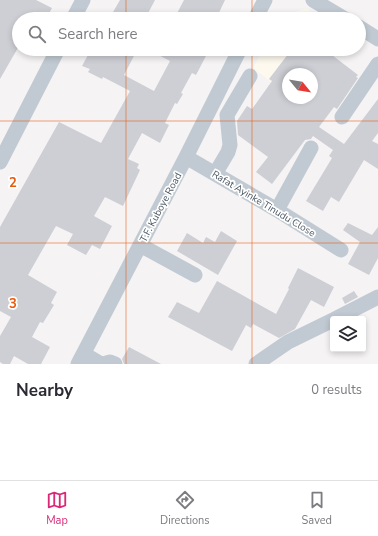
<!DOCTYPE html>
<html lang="en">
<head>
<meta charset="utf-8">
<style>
	body { margin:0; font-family:"Nunito Sans",sans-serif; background:#f2f2f3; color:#2b2b33 }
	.controls { position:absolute; right:12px; bottom:12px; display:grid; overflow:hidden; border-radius:4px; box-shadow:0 2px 6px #0003 }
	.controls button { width:36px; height:36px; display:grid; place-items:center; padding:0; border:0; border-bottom:1px solid #e1e1e2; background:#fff; color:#2b2b33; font:20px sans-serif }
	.compass { position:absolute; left:282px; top:68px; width:36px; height:36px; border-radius:50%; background:#fff; box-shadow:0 2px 6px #0003; rotate:120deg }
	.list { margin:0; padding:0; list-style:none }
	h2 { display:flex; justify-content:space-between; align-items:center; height:52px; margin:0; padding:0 16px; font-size:17px }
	h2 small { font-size:13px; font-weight:400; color:#7c7c81 }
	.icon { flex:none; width:22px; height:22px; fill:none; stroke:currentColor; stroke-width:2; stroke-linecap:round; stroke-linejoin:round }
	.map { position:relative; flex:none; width:378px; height:364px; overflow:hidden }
	.search { position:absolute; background:#fff; box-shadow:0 2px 6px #0003; left:12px; right:12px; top:12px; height:44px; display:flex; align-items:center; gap:10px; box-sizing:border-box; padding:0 14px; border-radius:22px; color:#7c7c81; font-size:15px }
	.sheet { height:116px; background:#fff }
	nav { display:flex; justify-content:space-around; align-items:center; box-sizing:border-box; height:56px; border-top:1px solid #e1e1e2; background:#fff; font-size:11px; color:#7c7c81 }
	nav a { display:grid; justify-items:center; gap:2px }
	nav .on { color:#db2777 }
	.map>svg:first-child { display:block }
	.commercial { fill:#fdf9ef }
	.building { fill:#cdcfd5; fill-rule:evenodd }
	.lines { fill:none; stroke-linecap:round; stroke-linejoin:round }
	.minor { stroke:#c1cad2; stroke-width:15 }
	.grid { fill:none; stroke:#e8590c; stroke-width:1; stroke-opacity:0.55 }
	.labels { text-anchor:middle; stroke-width:3.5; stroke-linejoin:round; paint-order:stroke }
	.street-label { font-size:10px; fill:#4a5661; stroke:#fff }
	.grid-label { font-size:13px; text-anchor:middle; font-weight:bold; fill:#e8590c; stroke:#fff; stroke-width:3.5; stroke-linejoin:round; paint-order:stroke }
</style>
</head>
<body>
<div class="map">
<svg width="378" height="364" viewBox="0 0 378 364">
	<rect width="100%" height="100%" fill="#f5f3f3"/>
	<!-- commercial -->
	<path class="commercial" d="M307 9 321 19H279L281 15Z
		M263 49H339L312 86V74H288V95L253 68Z"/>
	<!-- building -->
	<path class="building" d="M0 0H36L52 8 46 19H19V46L0 79Z
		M120 0H155L145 19H109Z
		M184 0H225L216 19H174Z
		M97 49H131L136 52 124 75 154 91 170 61 147 49H197L207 54 196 75 192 73 181 93 183 94 177 104 175 103 165 123 169 125 160 143 142 133 128 159 139 164 137 168 140 170 123 206 105 197 94 216 112 226 100 249 92 245 86 255 67 245 73 234 56 226 28 275 57 292 51 303 54 305 43 323 40 322 32 337 50 347 41 364H28L14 356 10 364H3L0 362V336L11 317 0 311V227L59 122 101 143 130 91 103 77 102 79 88 72 90 69 82 66 89 53 93 55Z
		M292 49H329L334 53 332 55 358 75 356 77 358 78 337 109 334 107 319 127 344 144 378 99V133L372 141 378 144V169L364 160 339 202 331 197 323 211 306 201 332 158 329 156 333 150 313 136 311 139 305 140 272 184 256 172 268 157 238 135 237 121 247 106 252 109 272 81 269 79ZM288 74H312V98H288Z
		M348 223 372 235 378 227V258L369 275 348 264 360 242 343 230Z
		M221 231 237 241 218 275 177 251 187 233 203 243 206 237 215 242Z
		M298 268 334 287 324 307 311 300 295 329 279 338 253 324 251 328 246 325 232 351 168 317 177 302 199 313 217 281 276 314 289 289 288 288Z
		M354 291 358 297 345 304 342 298Z
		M129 347 161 364H124L122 359Z"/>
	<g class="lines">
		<!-- minor -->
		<path class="minor" d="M313 0 345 19
			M73 19 83 0
			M255 19 265 0
			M359 27 378 39
			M342 117 378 64
			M186 157 277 210 341 250
			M0 162 58 49
			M215 174 228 152 230 145 227 115 250 76
			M277 210 311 148
			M140 245 195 275
			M335 319 378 297
			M84 354 101 364
			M78 364 186 157 240 49
			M103 364 110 362 115 364
			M256 364 288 342 333 320"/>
	</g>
	<!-- grid -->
	<path class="grid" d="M126 0V19M252 0V19M126 49V364M252 49V364M0 121H378M0 243H378"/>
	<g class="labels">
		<!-- street labels -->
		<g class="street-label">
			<text transform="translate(264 203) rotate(31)" y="4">Rafat Ayinke Tinudu Close</text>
			<text transform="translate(160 207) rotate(-62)" y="4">T.F. Kuboye Road</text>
		</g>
	</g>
	<g class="grid-label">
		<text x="13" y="187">2</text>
		<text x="13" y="308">3</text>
	</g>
</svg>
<div class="controls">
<button><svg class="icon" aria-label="layers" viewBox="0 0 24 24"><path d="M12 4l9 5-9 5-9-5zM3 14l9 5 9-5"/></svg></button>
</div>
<svg class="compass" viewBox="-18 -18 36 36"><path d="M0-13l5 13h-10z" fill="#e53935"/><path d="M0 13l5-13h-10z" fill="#7c7c81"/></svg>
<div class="search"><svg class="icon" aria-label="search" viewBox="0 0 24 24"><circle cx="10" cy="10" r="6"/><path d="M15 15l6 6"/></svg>Search here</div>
</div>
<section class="sheet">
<h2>Nearby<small>0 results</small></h2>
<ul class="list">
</ul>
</section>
<nav>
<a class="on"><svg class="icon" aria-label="map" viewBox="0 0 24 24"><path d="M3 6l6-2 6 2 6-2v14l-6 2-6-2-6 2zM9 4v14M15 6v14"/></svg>Map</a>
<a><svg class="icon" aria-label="directions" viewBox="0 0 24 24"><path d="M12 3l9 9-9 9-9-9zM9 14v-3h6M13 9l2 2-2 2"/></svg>Directions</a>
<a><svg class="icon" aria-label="saved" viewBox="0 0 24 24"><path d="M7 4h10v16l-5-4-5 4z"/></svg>Saved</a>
</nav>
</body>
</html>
